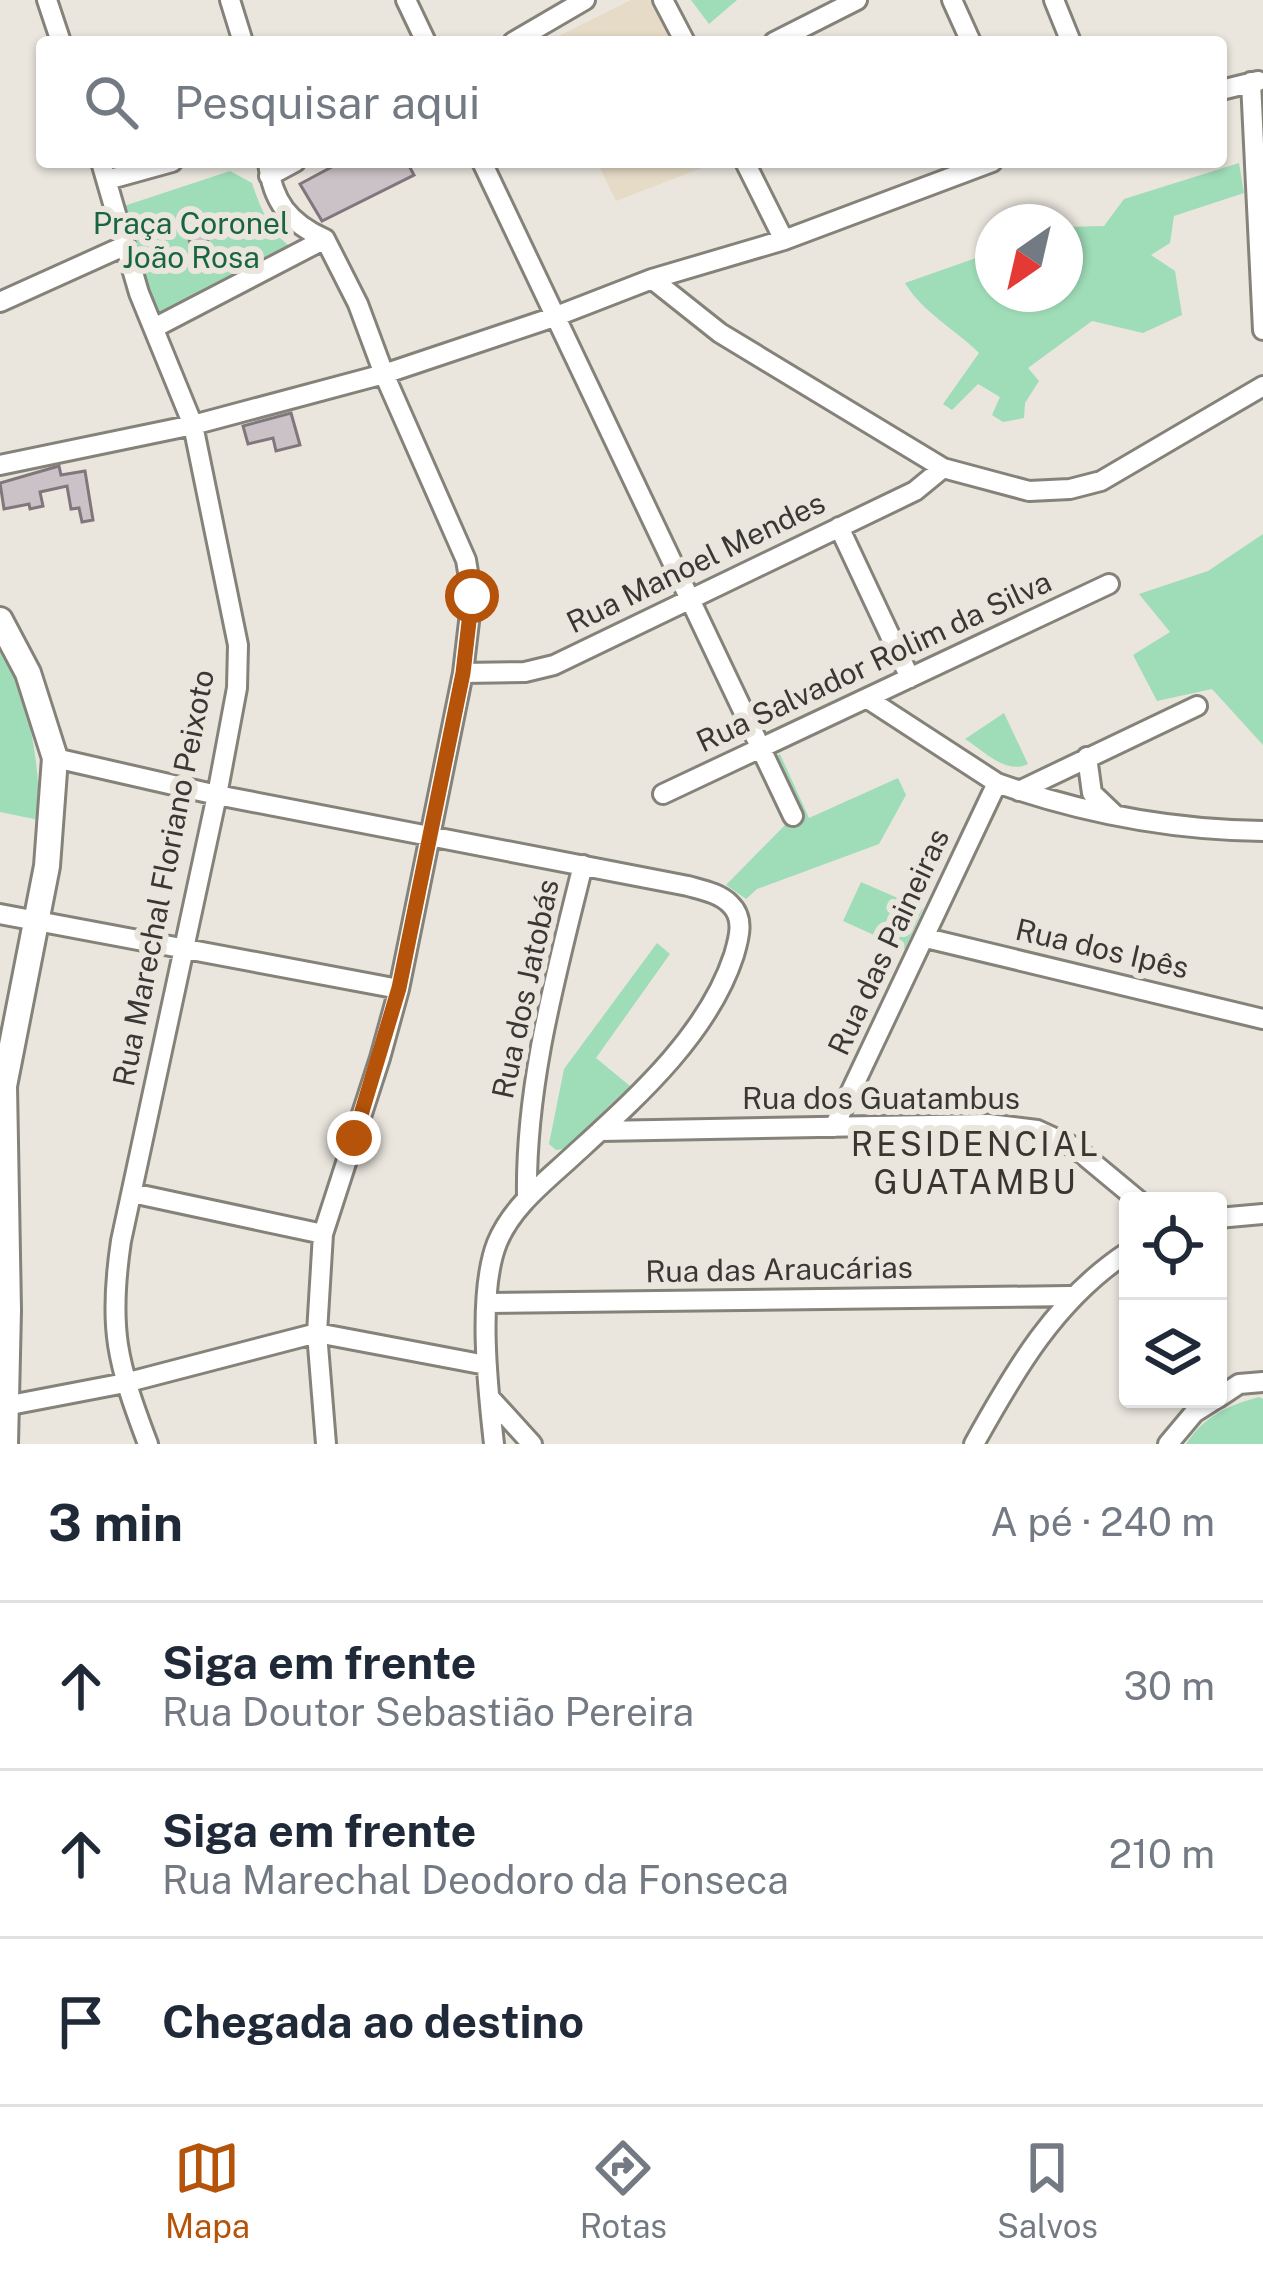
<!DOCTYPE html>
<html lang="pt">
<head>
<meta charset="utf-8">
<style>
	body { margin:0; font-family:"Public Sans",sans-serif; background:#f2f2f3; color:#1f2937 }
	.controls { position:absolute; right:36px; bottom:36px; display:grid; overflow:hidden; border-radius:12px; box-shadow:0 3px 9px #0004 }
	.controls button { width:108px; height:108px; display:grid; place-items:center; padding:0; border:0; border-bottom:3px solid #e0e1e3; background:#fff; color:#1f2937; font:60px sans-serif }
	.compass { position:absolute; left:975px; top:204px; width:108px; height:108px; border-radius:50%; background:#fff; box-shadow:0 3px 9px #0004; rotate:214deg }
	.stop { position:absolute; width:36px; height:36px; margin:-27px; border:9px solid #b45309; border-radius:50%; background:#fff }
	.stop.end { background:#b45309; border-color:#fff; box-shadow:0 3px 12px #0008 }
	.list { margin:0; padding:0; list-style:none }
	h2 { display:flex; justify-content:space-between; align-items:center; height:156px; margin:0; padding:0 48px; font-size:51px }
	h2 small { font-size:39px; font-weight:400; color:#747a83 }
	.list li { display:grid; grid-template-columns:78px 1fr auto; gap:36px; align-items:center; box-sizing:border-box; height:168px; padding:0 48px; border-top:3px solid #e0e1e3 }
	.list b { display:block; font-size:45px; white-space:nowrap }
	.list p { margin:0; font-size:39px; white-space:nowrap; color:#747a83 }
	.list em { font-size:39px; font-style:normal; color:#747a83 }
	.icon { flex:none; width:66px; height:66px; fill:none; stroke:currentColor; stroke-width:2; stroke-linecap:round; stroke-linejoin:round }
	.map { position:relative; flex:none; width:1263px; height:1444px; overflow:hidden }
	.search { position:absolute; background:#fff; box-shadow:0 3px 9px #0004; left:36px; right:36px; top:36px; height:132px; display:flex; align-items:center; gap:30px; box-sizing:border-box; padding:0 42px; border-radius:12px; color:#747a83; font-size:45px }
	.sheet { height:660px; background:#fff }
	nav { display:flex; justify-content:space-around; align-items:center; box-sizing:border-box; height:168px; border-top:3px solid #e0e1e3; background:#fff; font-size:33px; color:#747a83 }
	nav a { display:grid; justify-items:center; gap:6px }
	nav .on { color:#b45309 }
	.map>svg:first-child { display:block }
	.medical { fill:#e6dbc7 }
	.green { fill:#9fdcb8 }
	.building { fill:#cac2c6; stroke:#7f777b; stroke-width:3 }
	.lines { fill:none; stroke-linecap:round; stroke-linejoin:round }
	.minor-casing { stroke:#85827a; stroke-width:24 }
	.major-casing { stroke:#85827a; stroke-width:30 }
	.minor { stroke:#fff; stroke-width:18 }
	.major { stroke:#fff; stroke-width:24 }
	.route { stroke:#b45309; stroke-width:15 }
	.labels { text-anchor:middle; stroke-width:12; stroke-linejoin:round; paint-order:stroke }
	.park-label { font-size:30px; fill:#196541; stroke:#eae6de }
	.street-label { font-size:30px; fill:#3a3835; stroke:#eae6de }
	.neighbourhood-label { font-size:33px; letter-spacing:3px; fill:#39362f; stroke:#eae6de }
</style>
</head>
<body>
<div class="map">
<svg width="1263" height="1444" viewBox="0 0 1263 1444">
	<rect width="100%" height="100%" fill="#eae6de"/>
	<!-- medical -->
	<path class="medical" d="M631 0H653L674 42H547Z
		M597 162H717L616 201Z"/>
	<!-- green -->
	<path class="green" d="M691 0H737L709 24Z
		M1239 163 1244 193 1174 216 1170 243 1151 255 1175 271 1182 315 1143 333 1092 321 1028 368 1039 381 1025 403 1024 418 1003 422 992 415 1000 397 978 384 952 410 943 404 979 353C955 329 922 312 905 283L993 252V294H1065V227L1104 226 1124 199Z
		M230 171 252 183C260 208 271 233 293 249L157 321 121 207Z
		M1263 534V745L1212 689 1157 701 1133 655 1170 632 1139 594 1208 571Z
		M0 641C28 696 40 758 39 820L0 812Z
		M1004 713 1028 764C1006 775 984 751 965 739Z
		M780 754 809 818 898 778 906 795 879 844 757 889 746 899 726 885 785 825 757 765Z
		M861 882 923 909 905 949 843 921Z
		M657 943 670 954 596 1058 630 1086 564 1149 556 1150 549 1144 564 1069Z
		M1259 1397 1263 1399V1444H1186C1205 1416 1226 1406 1259 1397Z"/>
	<!-- building -->
	<path class="building" d="M341 162H407L414 175 322 221 300 184Z
		M201 225 208 236 207 244 199 249 191 246 188 236 191 227Z
		M291 413 300 445 276 451 273 438 248 444 243 426Z
		M59 466 61 475 85 471 93 520 82 522 79 508 71 509 67 486 40 492 43 506 30 509 29 504 4 509 0 483Z"/>
	<g class="lines">
		<defs>
			<path id="minor" d="M47 0 61 42
				M230 0 243 42
				M406 0 426 42
				M663 0 685 42
				M952 0 971 42
				M1054 0 1071 42
				M513 42 585 0
				M774 42 857 0
				M1251 82 1263 330
				M1221 90 1258 81
				M101 162 139 293 193 425 238 645 237 688 217 795 121 1241C108 1329 117 1362 148 1444
				M268 162C272 201 289 223 325 239
				M482 162 793 816
				M745 162 784 240
				M269 176 295 162
				M107 180 172 162
				M325 239 358 304 384 374 466 560 472 596 463 673 399 989 380 1058 323 1234 317 1333 326 1444
				M652 279 720 333 943 468 1029 491 1070 489 1101 481 1263 386
				M0 302 124 246
				M154 328 325 239
				M0 465 193 425 384 374 554 317 652 279 784 240 992 162
				M839 527 910 678
				M463 673 525 672 554 665 915 491 943 468
				M868 699 997 783C1082 813 1172 830 1263 831
				M1087 757 1092 793 1114 814
				M55 758 217 795 688 886C702 890 719 893 730 904 745 918 739 938 734 955 708 1035 635 1099 575 1154 546 1181 512 1206 497 1243 477 1294 488 1390 494 1444
				M1019 791 1197 706
				M663 794 1109 584
				M0 914 399 989
				M926 938 1263 1019
				M834 1127 997 783
				M600 1131 988 1124 1037 1130 1074 1147 1139 1201
				M132 1193 323 1234
				M527 1198C525 1084 556 975 583 865
				M1218 1218 1263 1214
				M488 1303 1070 1296
				M1218 1398 1239 1384 1263 1382
				M491 1399 532 1444
				M5 1406 125 1383 317 1333 486 1365
				M974 1444C1015 1370 1056 1299 1128 1252
				M1168 1444 1194 1413 1216 1399"/>
			<path id="major" d="M0 620 28 673 55 758 47 866 4 1086 8 1310 5 1444"/>
		</defs>
		<!-- minor casing -->
		<use href="#minor" class="minor-casing"/>
		<!-- major casing -->
		<use href="#major" class="major-casing"/>
		<!-- minor -->
		<use href="#minor" class="minor"/>
		<!-- major -->
		<use href="#major" class="major"/>
	</g>
	<g class="lines">
		<!-- route -->
		<path class="route" d="M354 1138 399 988 463 673 472 596"/>
	</g>
	<g class="labels">
		<!-- park labels -->
		<g class="park-label">
			<text x="191" y="234">Praça Coronel<tspan x="191" dy="34">João Rosa</tspan></text>
		</g>
		<!-- street labels -->
		<g class="street-label">
			<text transform="translate(696 563) rotate(-26)" y="10">Rua Manoel Mendes</text>
			<text transform="translate(874 662) rotate(-25)" y="10">Rua Salvador Rolim da Silva</text>
			<text transform="translate(164 878) rotate(-79)" y="10">Rua Marechal Floriano Peixoto</text>
			<text transform="translate(889 942) rotate(-65)" y="10">Rua das Paineiras</text>
			<text transform="translate(1102 949) rotate(13)" y="10">Rua dos Ipês</text>
			<text transform="translate(526 989) rotate(-78)" y="10">Rua dos Jatobás</text>
			<text x="881" y="1109">Rua dos Guatambus</text>
			<text transform="translate(779 1270) rotate(-1)" y="10">Rua das Araucárias</text>
		</g>
		<!-- neighbourhood labels -->
		<g class="neighbourhood-label">
			<text x="976" y="1156">RESIDENCIAL<tspan x="976" dy="38">GUATAMBU</tspan></text>
		</g>
	</g>
</svg>
<div class="controls">
<button><svg class="icon" aria-label="locate" viewBox="0 0 24 24"><circle cx="12" cy="12" r="6"/><path d="M12 2v4M12 18v4M2 12h4M18 12h4"/></svg></button>
<button><svg class="icon" aria-label="layers" viewBox="0 0 24 24"><path d="M12 4l9 5-9 5-9-5zM3 14l9 5 9-5"/></svg></button>
</div>
<svg class="compass" viewBox="-18 -18 36 36"><path d="M0-13l5 13h-10z" fill="#e53935"/><path d="M0 13l5-13h-10z" fill="#747a83"/></svg>
<div class="stop" style="left:472px;top:596px"></div>
<div class="stop end" style="left:354px;top:1138px"></div>
<div class="search"><svg class="icon" aria-label="search" viewBox="0 0 24 24"><circle cx="10" cy="10" r="6"/><path d="M15 15l6 6"/></svg>Pesquisar aqui</div>
</div>
<section class="sheet">
<h2>3 min<small>A pé · 240 m</small></h2>
<ul class="list">
<li><svg class="icon" aria-label="ahead" viewBox="0 0 24 24"><path d="M12 20V5M6 11l6-6 6 6"/></svg><div><b>Siga em frente</b><p>Rua Doutor Sebastião Pereira</p></div><em>30 m</em></li>
<li><svg class="icon" aria-label="ahead" viewBox="0 0 24 24"><path d="M12 20V5M6 11l6-6 6 6"/></svg><div><b>Siga em frente</b><p>Rua Marechal Deodoro da Fonseca</p></div><em>210 m</em></li>
<li><svg class="icon" aria-label="arrive" viewBox="0 0 24 24"><path d="M6 21V4h12l-3 4 3 4H6"/></svg><div><b>Chegada ao destino</b></div></li>
</ul>
</section>
<nav>
<a class="on"><svg class="icon" aria-label="map" viewBox="0 0 24 24"><path d="M3 6l6-2 6 2 6-2v14l-6 2-6-2-6 2zM9 4v14M15 6v14"/></svg>Mapa</a>
<a><svg class="icon" aria-label="directions" viewBox="0 0 24 24"><path d="M12 3l9 9-9 9-9-9zM9 14v-3h6M13 9l2 2-2 2"/></svg>Rotas</a>
<a><svg class="icon" aria-label="saved" viewBox="0 0 24 24"><path d="M7 4h10v16l-5-4-5 4z"/></svg>Salvos</a>
</nav>
</body>
</html>
